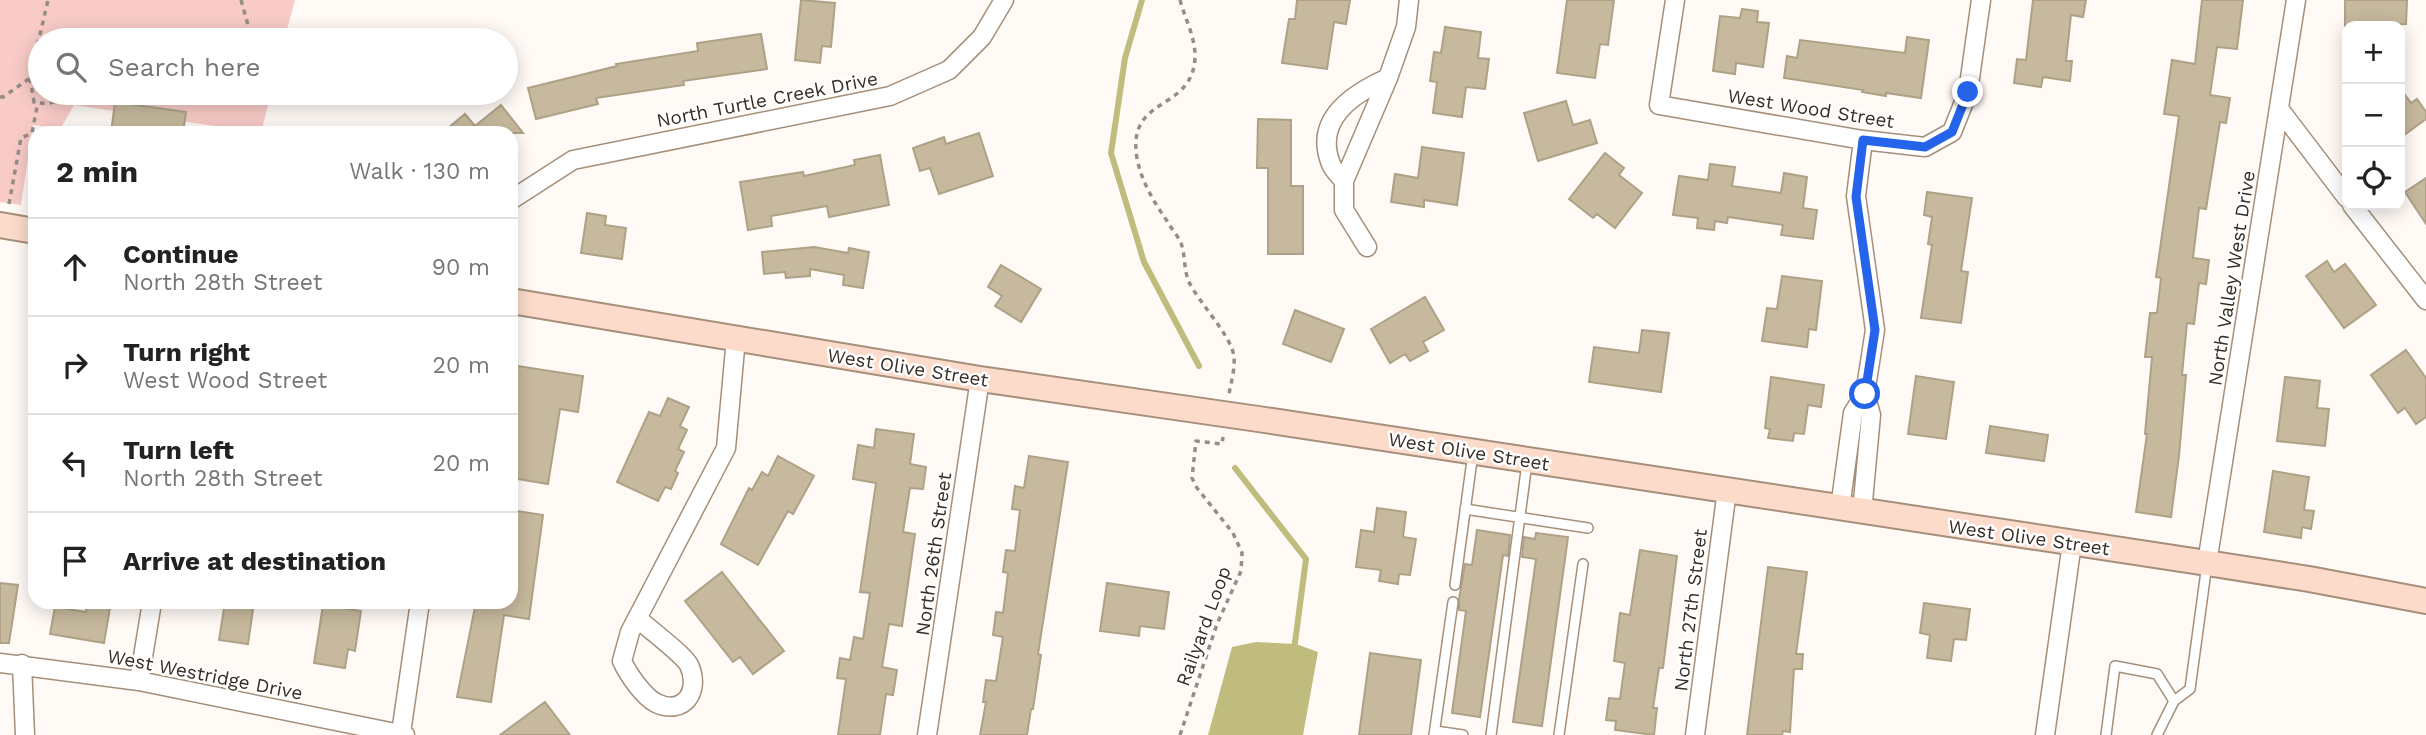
<!DOCTYPE html>
<html lang="en">
<head>
<meta charset="utf-8">
<style>
	body { margin:0; font-family:"Work Sans",sans-serif; background:#f2f2f2; color:#222 }
	.controls { position:absolute; right:21px; top:21px; display:grid; overflow:hidden; border-radius:14px; box-shadow:0 4px 18px #0003 }
	.controls button { width:63px; height:63px; display:grid; place-items:center; padding:0; border:0; border-bottom:2px solid #e0e0e0; background:#fff; color:#222; font:35px sans-serif }
	.stop { position:absolute; width:21px; height:21px; margin:-16px; border:5px solid #2563eb; border-radius:50%; background:#fff }
	.stop.end { background:#2563eb; border-color:#fff; box-shadow:0 2px 7px #0008 }
	.list { margin:0; padding:0; list-style:none }
	h2 { display:flex; justify-content:space-between; align-items:center; height:91px; margin:0; padding:0 28px; font-size:30px }
	h2 small { font-size:23px; font-weight:400; color:#767676 }
	.list li { display:grid; grid-template-columns:46px 1fr auto; gap:21px; align-items:center; box-sizing:border-box; height:98px; padding:0 28px; border-top:2px solid #e0e0e0 }
	.list b { display:block; font-size:26px; white-space:nowrap }
	.list p { margin:0; font-size:23px; white-space:nowrap; color:#767676 }
	.list em { font-size:23px; font-style:normal; color:#767676 }
	.icon { flex:none; width:38px; height:38px; fill:none; stroke:currentColor; stroke-width:2; stroke-linecap:round; stroke-linejoin:round }
	.map { position:relative; flex:none; width:2426px; height:735px; overflow:hidden }
	.search { position:absolute; background:#fff; box-shadow:0 4px 18px #0003; left:28px; top:28px; width:490px; height:77px; display:flex; align-items:center; gap:18px; box-sizing:border-box; padding:0 24px; border-radius:38px; color:#767676; font-size:26px }
	.panel { position:absolute; background:#fff; box-shadow:0 4px 18px #0003; left:28px; top:126px; width:490px; height:483px; border-radius:21px }
	.map>svg:first-child { display:block }
	.green { fill:#f8cbc7 }
	.water { fill:#bfbc7d }
	.lines { fill:none; stroke-linecap:round; stroke-linejoin:round }
	.stream { stroke:#bfbc7d; stroke-width:6 }
	.building { fill:#c6b99d; stroke:#aea186; stroke-width:2 }
	.service-casing { stroke:#a58f7a; stroke-width:12 }
	.minor-casing { stroke:#a58f7a; stroke-width:21 }
	.secondary-casing { stroke:#a58f7a; stroke-width:28 }
	.path { stroke:#958e86; stroke-width:3.5; stroke-dasharray:5 5; stroke-linecap:butt }
	.service { stroke:#fff; stroke-width:9 }
	.minor { stroke:#fff; stroke-width:18 }
	.secondary { stroke:#fcdbca; stroke-width:24 }
	.route { stroke:#2563eb; stroke-width:9 }
	.labels { text-anchor:middle; stroke-width:5; stroke-linejoin:round; paint-order:stroke }
	.street-label { font-size:19px; fill:#352c23; stroke:#fff }
</style>
</head>
<body>
<div class="map">
<svg width="2426" height="735" viewBox="0 0 2426 735">
	<rect width="100%" height="100%" fill="#fffaf5"/>
	<!-- green -->
	<path class="green" d="M0 0H295L284 40H40V93H271L261 133 74 105 61 128 33 125 21 205 0 202Z"/>
	<!-- water -->
	<path class="water" d="M1256 642 1296 644 1318 652 1303 735H1208L1232 647Z"/>
	<g class="lines">
		<!-- stream -->
		<path class="stream" d="M1142 0 1125 58 1111 153 1144 262 1199 366
			M1235 468 1306 559 1294 650"/>
	</g>
	<!-- building -->
	<path class="building" d="M801 0 835 3 831 47 822 46 820 63 795 60Z
		M1297 0H1350L1346 24 1334 22 1327 69 1282 63 1289 19H1295Z
		M1567 0H1614L1608 45 1600 44 1595 78 1557 73Z
		M2033 0H2086L2083 17 2071 15 2066 61H2072L2070 81 2043 77 2041 87 2014 83 2017 59 2026 60Z
		M2202 0H2243L2237 49 2217 47 2210 95 2230 98 2226 123 2220 122 2206 209 2199 208 2193 258 2209 260 2206 284 2199 283 2194 324 2187 323 2182 375H2186L2179 456 2171 517 2136 512 2147 434H2145L2152 357H2145L2150 313H2157L2161 278 2156 277 2179 116 2164 114 2172 60 2195 64Z
		M2345 0H2407L2406 24 2345 26Z
		M1742 9 1758 11 1757 22 1769 23 1763 67 1736 63 1735 74 1713 71 1720 16 1740 18Z
		M1445 27 1481 32 1478 58 1489 59 1485 89 1466 87 1462 117 1433 113 1437 82 1430 81 1434 52 1441 53Z
		M761 34 767 69 683 81 684 85 596 98 598 104 536 119 528 88 617 66 616 64 698 51 697 43Z
		M1907 37 1929 40 1921 98 1886 93V96L1862 92 1863 90 1784 78 1787 56 1797 58 1800 40 1905 53Z
		M2400 88 2411 103 2417 99 2426 112V119L2400 138Z
		M1566 101 1573 125 1590 120 1597 143 1538 161 1524 113Z
		M115 102 186 112 183 133H111Z
		M501 105 523 133H442L465 114 475 126Z
		M1258 119 1291 120V186H1303V254H1268V168H1257Z
		M979 133 993 176 939 194 930 168 920 171 913 148 944 137 946 144Z
		M1422 147 1464 153 1457 205 1424 200V207L1391 202 1395 174 1418 178Z
		M1605 153 1624 168 1619 175 1642 193 1615 228 1597 214 1593 218 1569 199Z
		M880 155 889 205 829 217 827 206 771 216 772 226 748 230 740 182 803 172 804 176 855 165 854 160Z
		M1710 164 1735 167 1732 186 1781 193 1784 173 1807 177 1803 208 1817 210 1813 239 1781 235 1783 225 1728 217 1727 223 1715 221 1714 230 1697 228 1698 218 1673 215 1679 176 1708 180Z
		M2426 178V224L2405 192Z
		M1927 192 1972 198 1961 271 1968 272 1961 323 1921 318 1932 245 1928 244 1932 217 1924 215Z
		M587 213 606 216 605 225 626 228 622 259 581 253Z
		M814 247 848 253 849 248 869 252 863 288 843 285 844 275 810 269V276L786 278 785 272 764 274 762 252Z
		M2327 261 2334 272 2345 264 2376 305 2344 328 2306 276Z
		M1001 265 1041 289 1021 322 995 306 1002 296 988 287Z
		M1782 276 1822 281 1816 330 1809 329 1807 347 1762 341 1767 308 1777 309Z
		M1425 297 1444 330 1423 342 1428 351 1410 361 1405 354 1390 363 1371 329Z
		M1295 310 1344 329 1331 362 1283 344Z
		M1642 330 1669 333 1661 392 1589 382 1594 347 1639 353Z
		M2406 350 2426 378V417L2416 424 2405 408 2398 413 2371 375Z
		M511 365 583 376 578 412 560 409 548 484 511 478Z
		M1916 376 1954 382 1946 439 1908 434Z
		M1771 377 1824 385 1821 407 1808 405 1804 434 1794 433 1793 441 1768 438 1770 429 1765 428Z
		M2285 377 2320 381 2317 408 2329 409 2325 446 2277 441Z
		M668 398 689 407 680 426 687 430 678 449 684 452 675 471 678 473 671 489 665 487 658 501 617 482 649 412 660 416Z
		M1990 426 2048 435 2044 461 1986 453Z
		M876 429 914 434 910 464 926 467 923 489 910 488 903 532 915 534 902 626 889 624 882 667 897 670 893 695 886 694 880 735H838L846 679 837 678 840 658 850 660 854 637 863 639 870 593 860 592 876 483 853 479 858 445 874 448Z
		M778 456 814 476 793 514 788 511 758 565 721 544 749 488 752 490 762 472 768 476Z
		M1029 456 1068 462 1038 654 1041 655 1033 709H1031L1027 735H980L986 702H983L986 680 996 681 1003 637 993 635 996 612 1003 613 1008 573 1003 572 1006 550 1015 551 1020 510 1012 509 1015 486 1024 488Z
		M2273 471 2309 477 2304 510 2314 511 2311 529 2302 527 2301 538 2264 532Z
		M1377 508 1406 512 1403 537 1416 539 1410 575 1399 574 1398 584 1379 581 1381 570 1356 567 1361 530 1374 532Z
		M511 510 543 515 529 619 504 615 491 702 457 697 476 602H511Z
		M1477 530 1510 535 1508 556 1503 555 1480 717 1452 713 1466 611 1459 610V599L1465 564 1472 565Z
		M1536 533 1568 537 1542 726 1513 722 1536 559 1522 557 1524 537 1535 539Z
		M1640 550 1677 556 1663 668H1659L1653 708H1657L1654 735 1615 730 1616 721 1606 720 1609 698 1620 699 1625 663 1614 661 1620 613 1630 615Z
		M1768 567 1807 572 1796 654H1803L1802 669H1794L1790 732 1783 731 1782 735H1747Z
		M722 572 784 651 753 674 740 657 733 662 685 601Z
		M0 583 18 585 9 643H0Z
		M1107 583 1169 592 1164 629 1140 626 1139 636 1100 631Z
		M87 602H111L104 643 50 634 55 607 86 612Z
		M225 602H254L248 644 219 640Z
		M1924 603 1970 609 1966 640 1954 639 1951 661 1927 658 1930 635 1920 633Z
		M323 605 361 611 355 651 348 649 345 668 314 663Z
		M1370 653 1421 660 1411 735H1359Z
		M545 702 570 735H500L519 721Z"/>
	<g class="lines">
		<defs>
			<path id="service" d="M1465 509 1588 528
				M1455 585 1473 453
				M1435 731 1463 735
				M1434 735 1453 602
				M1491 735 1527 463
				M1559 735 1583 564
				M2106 735 2115 666 2157 674 2174 701
				M2157 735 2174 701 2190 689 2207 564"/>
			<path id="minor" d="M1675 0 1659 105 1863 140 1925 147 1952 132 1968 92 1981 0
				M2280 110 2347 198
				M1344 181C1340 176 1333 170 1331 164 1313 119 1354 93 1388 78
				M511 200 573 160 890 96 949 70 982 37 1004 0
				M2352 205 2426 300
				M1367 247 1344 210V181L1388 78 1406 27 1409 0
				M1840 508 1853 413 1865 394
				M1862 512 1871 415 1865 394 1875 330 1856 196 1863 140
				M2207 563 2296 0
				M637 618C648 628 684 655 689 665 701 691 684 716 656 703 643 696 628 674 622 661L630 632 726 448 736 338
				M0 663 139 681 405 735
				M22 664 25 735
				M139 681 152 602
				M401 733 420 602
				M927 735 980 379
				M1695 735 1727 490
				M2045 735 2072 543"/>
			<path id="secondary" d="M0 225 35 231
				M511 301 980 379 1265 420 2207 563 2309 579 2426 601"/>
		</defs>
		<!-- service casing -->
		<use href="#service" class="service-casing"/>
		<!-- minor casing -->
		<use href="#minor" class="minor-casing"/>
		<!-- secondary casing -->
		<use href="#secondary" class="secondary-casing"/>
		<!-- path -->
		<path class="path" d="M241 0 248 25 247 40
			M1180 0C1185 19 1195 36 1195 56 1194 113 1126 94 1137 158 1141 181 1154 202 1167 221 1171 228 1178 236 1181 243 1185 254 1184 268 1188 280 1198 302 1232 336 1234 357 1235 369 1231 383 1229 394
			M30 78 34 102C49 105 56 103 68 93
			M0 97H3L30 78 48 0
			M9 204 21 138 32 133 37 107 34 102
			M1180 735 1217 624 1241 571 1242 553 1233 533 1197 488 1192 478 1196 441 1222 444 1223 437"/>
		<!-- service -->
		<use href="#service" class="service"/>
		<!-- minor -->
		<use href="#minor" class="minor"/>
		<!-- secondary -->
		<use href="#secondary" class="secondary"/>
	</g>
	<g class="lines">
		<!-- route -->
		<path class="route" d="M1865 394 1875 330 1856 197 1863 140 1925 147 1952 132 1968 92"/>
	</g>
	<g class="labels">
		<!-- street labels -->
		<g class="street-label">
			<text transform="translate(767 99) rotate(-11)" y="7">North Turtle Creek Drive</text>
			<text transform="translate(1811 108) rotate(9)" y="7">West Wood Street</text>
			<text transform="translate(2231 278) rotate(-81)" y="7">North Valley West Drive</text>
			<text transform="translate(908 367) rotate(9)" y="7">West Olive Street</text>
			<text transform="translate(1469 451) rotate(9)" y="7">West Olive Street</text>
			<text transform="translate(2029 537) rotate(8)" y="7">West Olive Street</text>
			<text transform="translate(933 554) rotate(-82)" y="7">North 26th Street</text>
			<text transform="translate(1690 610) rotate(-83)" y="7">North 27th Street</text>
			<text transform="translate(1203 626) rotate(-70)" y="7">Railyard Loop</text>
			<text transform="translate(205 674) rotate(11)" y="7">West Westridge Drive</text>
		</g>
	</g>
</svg>
<div class="controls">
<button>+</button>
<button>−</button>
<button><svg class="icon" aria-label="locate" viewBox="0 0 24 24"><circle cx="12" cy="12" r="6"/><path d="M12 2v4M12 18v4M2 12h4M18 12h4"/></svg></button>
</div>
<div class="stop" style="left:1865px;top:394px"></div>
<div class="stop end" style="left:1968px;top:92px"></div>
<div class="search"><svg class="icon" aria-label="search" viewBox="0 0 24 24"><circle cx="10" cy="10" r="6"/><path d="M15 15l6 6"/></svg>Search here</div>
<section class="panel">
<h2>2 min<small>Walk · 130 m</small></h2>
<ul class="list">
<li><svg class="icon" aria-label="ahead" viewBox="0 0 24 24"><path d="M12 20V5M6 11l6-6 6 6"/></svg><div><b>Continue</b><p>North 28th Street</p></div><em>90 m</em></li>
<li><svg class="icon" aria-label="right" viewBox="0 0 24 24"><path d="M7 20v-9h11M14 6l5 5-5 5"/></svg><div><b>Turn right</b><p>West Wood Street</p></div><em>20 m</em></li>
<li><svg class="icon" aria-label="left" viewBox="0 0 24 24"><path d="M17 20v-9H6M10 6l-5 5 5 5"/></svg><div><b>Turn left</b><p>North 28th Street</p></div><em>20 m</em></li>
<li><svg class="icon" aria-label="arrive" viewBox="0 0 24 24"><path d="M6 21V4h12l-3 4 3 4H6"/></svg><div><b>Arrive at destination</b></div></li>
</ul>
</section>
</div>
</body>
</html>
